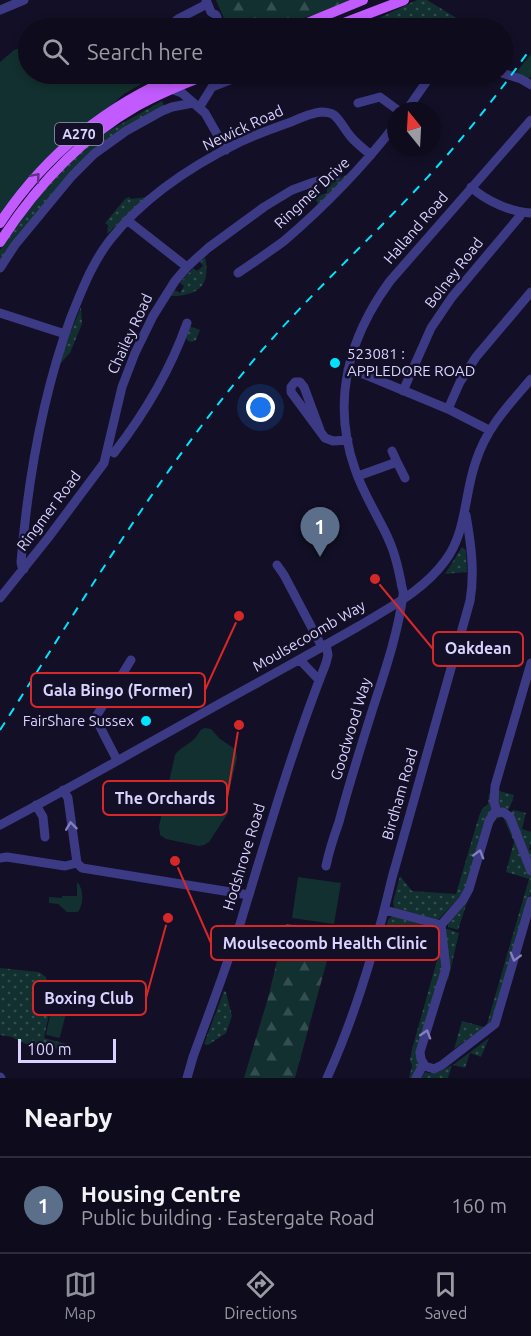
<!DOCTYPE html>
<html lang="en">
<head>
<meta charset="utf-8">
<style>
	body { margin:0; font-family:Ubuntu,sans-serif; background:#171425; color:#f1f3f6 }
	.compass { position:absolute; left:387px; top:102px; width:54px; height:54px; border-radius:50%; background:#0e0b1c; box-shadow:0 3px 9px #0003; rotate:342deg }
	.scale { position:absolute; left:18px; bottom:15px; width:98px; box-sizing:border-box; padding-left:6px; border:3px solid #d9d4ff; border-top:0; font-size:16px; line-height:21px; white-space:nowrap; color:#d9d4ff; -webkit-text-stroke:4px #130f26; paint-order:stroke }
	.you { position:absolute; left:261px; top:408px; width:21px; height:21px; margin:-15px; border:4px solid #fff; border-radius:50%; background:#1a73e8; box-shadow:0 0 0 9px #1a73e833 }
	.badge { display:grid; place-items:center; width:39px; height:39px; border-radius:50%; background:#8c9099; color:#fff; font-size:20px; font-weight:700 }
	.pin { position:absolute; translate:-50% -50px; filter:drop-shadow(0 2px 3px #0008) }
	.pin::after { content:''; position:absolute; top:32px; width:21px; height:18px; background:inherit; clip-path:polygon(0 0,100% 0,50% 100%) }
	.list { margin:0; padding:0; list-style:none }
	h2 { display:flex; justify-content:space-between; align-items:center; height:78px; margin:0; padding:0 24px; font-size:26px }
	h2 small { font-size:20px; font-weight:400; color:#9b9ba3 }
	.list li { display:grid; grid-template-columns:39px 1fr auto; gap:18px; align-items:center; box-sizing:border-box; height:96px; padding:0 24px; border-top:2px solid #2e2b3b }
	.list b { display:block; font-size:22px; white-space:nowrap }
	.list p { margin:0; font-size:20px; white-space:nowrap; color:#9b9ba3 }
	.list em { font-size:20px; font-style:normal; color:#9b9ba3 }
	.icon { flex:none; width:33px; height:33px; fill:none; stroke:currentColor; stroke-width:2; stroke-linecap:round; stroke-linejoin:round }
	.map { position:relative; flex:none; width:531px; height:1078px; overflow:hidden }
	.search { position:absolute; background:#0e0b1c; box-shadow:0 3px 9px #0003; left:18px; right:18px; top:18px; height:66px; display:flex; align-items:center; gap:15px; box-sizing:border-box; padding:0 21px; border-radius:33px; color:#9b9ba3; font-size:22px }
	.sheet { height:174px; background:#0e0b1c }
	nav { display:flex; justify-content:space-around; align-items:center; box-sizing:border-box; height:84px; border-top:2px solid #2e2b3b; background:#0e0b1c; font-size:16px; color:#9b9ba3 }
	nav a { display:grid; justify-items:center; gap:3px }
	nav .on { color:#8c9099 }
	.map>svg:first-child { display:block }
	.grass { fill:url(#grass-dots) }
	.forest { fill:url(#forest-firs) }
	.park { fill:#12302f }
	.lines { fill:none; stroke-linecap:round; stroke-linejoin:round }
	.minor { stroke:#3d3a85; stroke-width:9 }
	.major { stroke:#c25bff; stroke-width:10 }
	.rail { stroke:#00e5ff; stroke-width:2; stroke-dasharray:9 8; stroke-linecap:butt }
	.oneway { stroke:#623188 }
	.oneway2 { stroke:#837fbc }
	.poi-dot { fill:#00e5ff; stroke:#130f26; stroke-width:2 }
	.labels { text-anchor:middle; stroke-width:5; stroke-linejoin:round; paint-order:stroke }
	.shield { fill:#130f26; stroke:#9e99be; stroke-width:1.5 }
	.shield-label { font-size:14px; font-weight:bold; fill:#d9d4ff }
	.street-label { font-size:15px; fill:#d9d4ff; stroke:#130f26 }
	.poi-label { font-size:15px; fill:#d9d4ff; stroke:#130f26; text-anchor:start }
	.leader { fill:none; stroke:#d62828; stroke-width:2 }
	.callout-dot { fill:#d62828; stroke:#130f26; stroke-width:2 }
	.callout { fill:#130f26; stroke:#d62828; stroke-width:2 }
	.callout-label { font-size:16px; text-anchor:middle; font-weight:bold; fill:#d9d4ff }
</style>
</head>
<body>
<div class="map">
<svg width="531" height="1078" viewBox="0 0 531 1078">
	<defs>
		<pattern id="grass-dots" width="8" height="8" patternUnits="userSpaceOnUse" patternTransform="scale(1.5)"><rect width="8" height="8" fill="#12302f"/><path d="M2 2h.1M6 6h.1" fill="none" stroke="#344d4e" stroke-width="1.8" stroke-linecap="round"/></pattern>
		<pattern id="forest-firs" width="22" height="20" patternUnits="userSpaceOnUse" patternTransform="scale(1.5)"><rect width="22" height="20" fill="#12302f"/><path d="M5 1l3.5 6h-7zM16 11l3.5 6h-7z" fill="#344d4e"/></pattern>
	</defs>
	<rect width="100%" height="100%" fill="#130f26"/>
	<!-- grass -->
	<path class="grass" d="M417 0H427L473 28H351L379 18Z
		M162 101 165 108 108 139 0 262V250L8 237 38 196 73 159 103 134Z
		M352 171 318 204 310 189 314 188 320 195 327 193V183L338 180Z
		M129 197 131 199 147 197 107 234 108 225 105 223 125 199Z
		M205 257C211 285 199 296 171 296L175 290 180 293 184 286 180 283 193 268 197 271 203 266 200 262Z
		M81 307 82 324 70 353 60 364 58 363Z
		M189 326 200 330 196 340 192 342 188 341 185 337Z
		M462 547 466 551 467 572 445 574Z
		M496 790 514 795C511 806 507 816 496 819L491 828 483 825 465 890 459 898 438 920 394 908 393 902 400 876 412 891 456 894 479 816 482 809 488 804 489 794Z
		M513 810 526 813 522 829 531 832V843L529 850H531V892L493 1024 482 1029 454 1049 462 1021 484 1027 487 1024 529 879 506 872 514 842 504 819Z
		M469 896 458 930 448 927V922Z
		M392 916 434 928 438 933 445 932 446 929H448L459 933 448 980 441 976 420 1066 413 1078H409L412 1066 410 1060 412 1049 438 957 437 948 410 941 397 939 380 949 388 920Z
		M0 968 39 972 46 977 52 1000 44 1038 70 1045 69 1052 50 1047 30 1046 12 1037 0 1035Z
		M224 991 226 992 232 1016 226 1033 208 1045 204 1044Z
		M489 1038 481 1057 470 1053 465 1068 453 1065Z
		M452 1065 448 1078H421L425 1072C435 1076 442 1070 452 1065Z"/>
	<!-- forest -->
	<path class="forest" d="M216 0H350L317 14 271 28H228Z
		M531 54V76L529 79 515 74Z
		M286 924 335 931 295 1078H244L268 998Z"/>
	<!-- park -->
	<path class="park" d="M28 45V74H149L152 78 124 94 114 103 82 127 0 215V62L14 50Z
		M205 728 211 729 220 739 232 747 236 751 237 758 228 796V813L209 842 204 845 199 846 166 839 160 835 159 826 175 755C180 747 189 745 195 738 200 733 198 730 205 728Z
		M298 877 341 883 334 924 292 918Z
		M77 882C84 889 84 904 78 912H67L58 904 49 903V897L62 898V896H77Z
		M53 1009 66 1013 60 1037 59 1038 47 1035 46 1034 51 1010Z"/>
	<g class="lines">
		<!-- minor -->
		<path class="minor" d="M206 0 211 12 216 15 221 28
			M0 10 24 0
			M166 28 178 19 207 4
			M502 73 521 79 531 85
			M171 89 182 93 205 113 226 150
			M358 103 380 97 399 111
			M199 108 212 87 245 74
			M406 111 429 78 434 74
			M471 187C486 201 511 212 531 213
			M127 220 187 267
			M0 268 15 245 72 176 94 154 126 131 162 111 172 107 193 103
			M238 273C253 263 269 252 284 241 326 205 362 168 396 124
			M0 313 65 334
			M348 370 366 375 448 409 489 430
			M403 391 431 328 452 297 520 216 521 212
			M448 409 460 382 476 357 531 292
			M320 430 304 387 300 382H295L291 387V392L325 438 333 441 348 440
			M392 451 397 462
			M114 453C145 413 170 371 187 323
			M358 476 397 462 405 478
			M277 565 284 575 322 647
			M24 569 22 567 21 562C28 478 42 396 71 317 82 290 92 263 110 240 143 198 193 165 240 142 257 134 274 128 291 122 300 118 311 113 321 112 326 112 331 113 334 115 341 121 345 130 351 137 357 144 364 149 371 155
			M0 598 48 538 104 463 122 387 135 353 153 316 175 281 187 267 208 248 264 207 292 190 314 182 336 176
			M300 660 319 680
			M117 760 99 725 97 715 131 660
			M63 790 68 798 77 863
			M36 805 43 817 45 837
			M497 812 494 802 495 786 531 663
			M0 825C87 779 173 729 259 682 293 663 326 645 359 626 390 607 423 591 445 561 467 532 464 494 476 461 487 427 508 406 531 379
			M0 858 7 857 65 866 77 863 82 868 249 895
			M326 866C329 851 334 836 339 822 349 784 361 746 373 708 385 671 398 633 403 595 404 591 401 586 401 582 396 557 392 544 380 522 371 504 361 488 355 469 331 401 349 337 390 281L531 120
			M531 871 510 817 503 812 494 813 489 821 469 889 463 900 441 925 446 968 420 1052 421 1059 425 1066 434 1069 442 1065 495 1024 531 901
			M385 910 441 925
			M0 1077 1 1078
			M187 1078 193 1057C209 1013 226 969 240 924 267 836 292 749 326 663L328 655 326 645
			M327 1078C356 1014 376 946 392 878L470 601C475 572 471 544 466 515
			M416 1078 423 1065"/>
		<!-- major -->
		<path class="major" d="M295 28 363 0
			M331 28 404 0
			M0 223C45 155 107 105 181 74
			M0 242C35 188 81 138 137 106 160 93 185 83 209 74"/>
		<!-- rail -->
		<path class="rail" d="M0 730C79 607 154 480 248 367 298 306 356 253 410 196 454 150 494 100 531 48"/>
	</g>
	<!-- one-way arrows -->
	<defs><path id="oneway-chevron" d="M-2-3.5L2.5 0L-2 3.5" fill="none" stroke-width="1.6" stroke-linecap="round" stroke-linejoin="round" transform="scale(1.5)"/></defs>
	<use class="oneway" href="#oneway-chevron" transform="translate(36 177) rotate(-49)"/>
	<g class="oneway2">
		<use href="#oneway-chevron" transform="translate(71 826) rotate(-97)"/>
		<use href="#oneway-chevron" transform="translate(479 854) rotate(-74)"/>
		<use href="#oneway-chevron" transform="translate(515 957) rotate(106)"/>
		<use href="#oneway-chevron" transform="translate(426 1034) rotate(-73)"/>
	</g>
	<!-- markers -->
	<g class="poi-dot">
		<circle cx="335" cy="363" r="6"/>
		<circle cx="146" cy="721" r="6"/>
	</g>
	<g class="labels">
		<!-- shield labels -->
		<rect class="shield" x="55" y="123" width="48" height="22" rx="4.5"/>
		<g class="shield-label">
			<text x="79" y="139">A270</text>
		</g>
		<!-- street labels -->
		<g class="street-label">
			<text transform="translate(243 128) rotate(-25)" y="5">Newick Road</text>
			<text transform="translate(312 193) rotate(-43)" y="5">Ringmer Drive</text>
			<text transform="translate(416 228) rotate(-49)" y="5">Halland Road</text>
			<text transform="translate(454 273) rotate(-52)" y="5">Bolney Road</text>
			<text transform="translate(130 334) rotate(-65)" y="5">Chailey Road</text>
			<text transform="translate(49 511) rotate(-53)" y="5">Ringmer Road</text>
			<text transform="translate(309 636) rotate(-30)" y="5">Moulsecoomb Way</text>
			<text transform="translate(351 729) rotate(-73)" y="5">Goodwood Way</text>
			<text transform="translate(400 794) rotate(-74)" y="5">Birdham Road</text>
			<text transform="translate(244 857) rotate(-73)" y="5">Hodshrove Road</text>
		</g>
		<!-- poi labels -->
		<g class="poi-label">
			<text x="347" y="359">523081 :<tspan x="347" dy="17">APPLEDORE ROAD</tspan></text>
			<text x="134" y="726" text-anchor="end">FairShare Sussex</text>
		</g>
	</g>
	<!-- callouts -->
	<path class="leader" d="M375 579L433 649M239 616L205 690M239 725L227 798M175 861L211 943M168 918L146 998"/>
	<g class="callout-dot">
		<circle cx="375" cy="579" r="6"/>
		<circle cx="239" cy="616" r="6"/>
		<circle cx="239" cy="725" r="6"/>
		<circle cx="175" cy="861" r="6"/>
		<circle cx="168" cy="918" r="6"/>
	</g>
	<g class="callout">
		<rect x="433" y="632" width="90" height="34" rx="6"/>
		<rect x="31" y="673" width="174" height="34" rx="6"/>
		<rect x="103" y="781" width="124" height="34" rx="6"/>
		<rect x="211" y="926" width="228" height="34" rx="6"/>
		<rect x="33" y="981" width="113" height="34" rx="6"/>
	</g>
	<g class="callout-label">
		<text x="478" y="654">Oakdean</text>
		<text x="118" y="696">Gala Bingo (Former)</text>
		<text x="165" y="804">The Orchards</text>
		<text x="325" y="949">Moulsecoomb Health Clinic</text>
		<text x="89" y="1004">Boxing Club</text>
	</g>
</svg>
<svg class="compass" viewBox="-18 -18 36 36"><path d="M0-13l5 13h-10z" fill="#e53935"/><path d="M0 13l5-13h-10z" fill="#9b9ba3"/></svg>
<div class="scale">100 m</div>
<div class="you"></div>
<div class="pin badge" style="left:320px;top:557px;background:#5c6f8a">1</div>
<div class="search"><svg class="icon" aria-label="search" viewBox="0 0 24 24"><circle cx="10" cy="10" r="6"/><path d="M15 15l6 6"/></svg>Search here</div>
</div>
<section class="sheet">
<h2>Nearby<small></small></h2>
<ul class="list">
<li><span class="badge" style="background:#5c6f8a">1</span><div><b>Housing Centre</b><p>Public building · Eastergate Road</p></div><em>160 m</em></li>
</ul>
</section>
<nav>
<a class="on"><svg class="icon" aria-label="map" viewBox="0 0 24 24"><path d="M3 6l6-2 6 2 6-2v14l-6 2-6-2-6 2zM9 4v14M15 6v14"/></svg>Map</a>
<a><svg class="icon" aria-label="directions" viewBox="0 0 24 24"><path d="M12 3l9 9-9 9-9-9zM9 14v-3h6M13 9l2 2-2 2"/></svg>Directions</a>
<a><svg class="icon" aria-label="saved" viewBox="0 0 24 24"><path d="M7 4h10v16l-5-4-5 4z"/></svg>Saved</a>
</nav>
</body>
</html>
